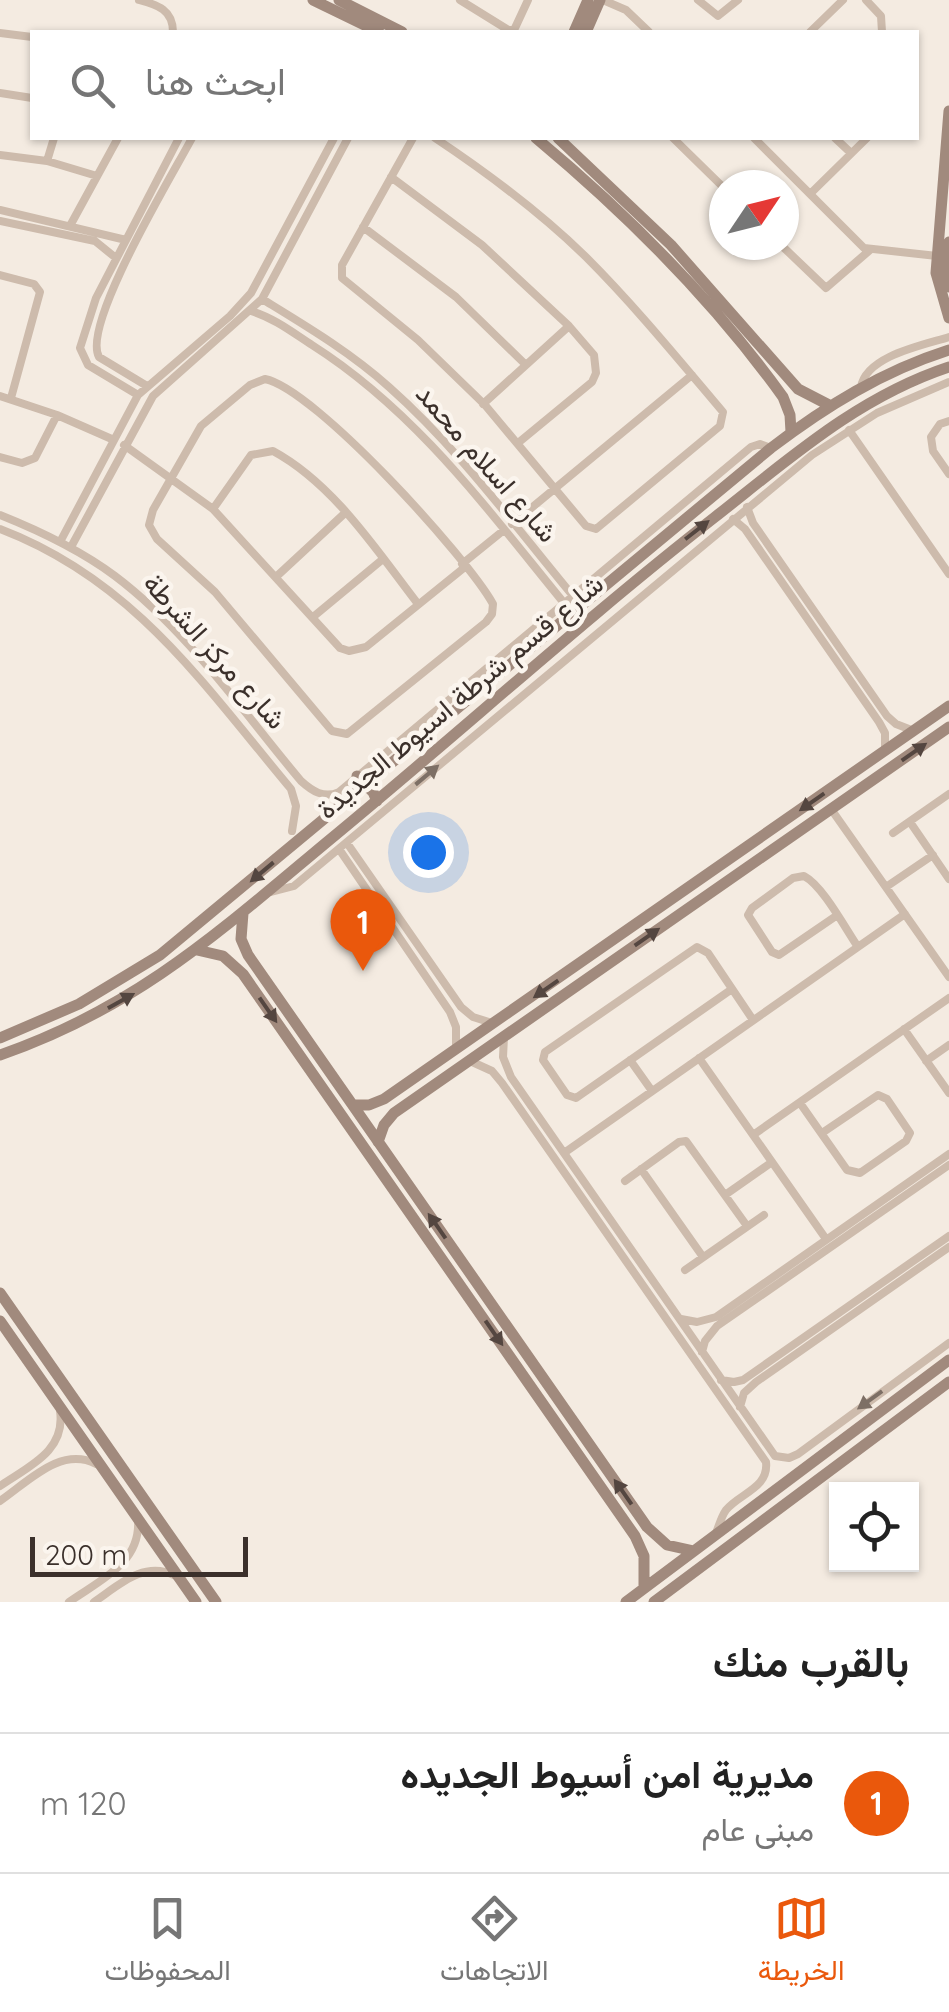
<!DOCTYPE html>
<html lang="ar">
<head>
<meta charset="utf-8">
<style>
	body { margin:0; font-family:Quicksand,Vazirmatn,sans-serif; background:#f2f2f2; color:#222; direction:rtl }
	.controls { position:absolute; right:30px; bottom:30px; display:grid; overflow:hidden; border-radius:0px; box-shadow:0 2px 8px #0004 }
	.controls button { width:90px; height:90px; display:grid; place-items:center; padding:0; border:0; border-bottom:2px solid #e0e0e0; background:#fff; color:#222; font:50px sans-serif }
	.compass { position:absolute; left:709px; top:170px; width:90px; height:90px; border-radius:50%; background:#fff; box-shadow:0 2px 8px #0004; rotate:55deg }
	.scale { position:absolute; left:30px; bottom:25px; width:218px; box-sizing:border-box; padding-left:10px; border:5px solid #3b302b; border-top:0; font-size:28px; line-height:35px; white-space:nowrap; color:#3b302b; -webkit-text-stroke:8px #fbf5ee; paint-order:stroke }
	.you { position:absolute; left:428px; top:852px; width:35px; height:35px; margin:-25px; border:8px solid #fff; border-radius:50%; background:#1a73e8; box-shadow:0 0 0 15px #1a73e833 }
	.badge { display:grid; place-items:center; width:65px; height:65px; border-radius:50%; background:#ea580c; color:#fff; font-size:32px; font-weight:700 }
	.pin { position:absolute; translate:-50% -82px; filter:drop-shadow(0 2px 5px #0008) }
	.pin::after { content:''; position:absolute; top:52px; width:35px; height:30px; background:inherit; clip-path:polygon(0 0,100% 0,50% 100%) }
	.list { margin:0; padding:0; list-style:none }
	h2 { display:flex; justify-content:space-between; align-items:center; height:130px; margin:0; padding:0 40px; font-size:42px }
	h2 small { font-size:32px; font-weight:400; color:#767676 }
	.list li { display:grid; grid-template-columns:65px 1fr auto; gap:30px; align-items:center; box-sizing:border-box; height:140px; padding:0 40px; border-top:2px solid #e0e0e0 }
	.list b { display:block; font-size:38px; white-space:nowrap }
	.list p { margin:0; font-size:32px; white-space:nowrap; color:#767676 }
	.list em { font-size:32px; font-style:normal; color:#767676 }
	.icon { flex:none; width:55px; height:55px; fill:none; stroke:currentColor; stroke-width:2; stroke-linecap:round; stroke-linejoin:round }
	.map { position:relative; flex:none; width:949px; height:1602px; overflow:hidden; direction:ltr }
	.search { position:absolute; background:#fff; box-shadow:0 2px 8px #0004; left:30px; right:30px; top:30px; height:110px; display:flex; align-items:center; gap:25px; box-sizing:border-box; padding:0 35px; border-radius:0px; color:#767676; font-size:38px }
	.sheet { height:270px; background:#fff }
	nav { display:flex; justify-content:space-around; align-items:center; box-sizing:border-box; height:140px; border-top:2px solid #e0e0e0; background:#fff; font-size:28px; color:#767676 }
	nav a { display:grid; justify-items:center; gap:5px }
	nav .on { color:#ea580c }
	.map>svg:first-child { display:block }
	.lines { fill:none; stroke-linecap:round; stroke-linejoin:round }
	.street { stroke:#cdbbac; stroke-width:8 }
	.secondary { stroke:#a18a7d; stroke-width:11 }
	.oneway { fill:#544640 }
	.oneway2 { fill:#7d6f65 }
	.labels { text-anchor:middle; stroke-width:9; stroke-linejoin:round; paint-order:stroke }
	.street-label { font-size:28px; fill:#3b302b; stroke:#fbf5ee }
</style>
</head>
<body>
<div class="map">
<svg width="949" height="1602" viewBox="0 0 949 1602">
	<rect width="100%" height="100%" fill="#f4ebe1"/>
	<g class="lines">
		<!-- street -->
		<path class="street" d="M139 0C158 5 173 10 173 32
			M460 0 510 31 515 28 528 0
			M603 0 626 10 649 32
			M698 0 718 16 738 0
			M866 0 881 16 882 32
			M810 32 843 0
			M0 33 32 37
			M0 93 32 98
			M413 138 342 265V278L418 340 485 405 586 526 596 529 720 426 723 412C679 360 635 306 586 257 540 212 489 174 435 138
			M673 138 724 188
			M754 138 864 248 937 256
			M835 138 851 153
			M0 155 47 161 97 176
			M47 161 54 138
			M391 177 482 245 569 326 594 355 596 373 592 382 518 443
			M810 194 867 138
			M0 210 126 240
			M0 221 95 241 116 258
			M71 224 118 138
			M363 227 456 297 526 365
			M781 245 826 288 870 250
			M0 275 34 284 40 292 11 398
			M262 299C306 326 350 352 389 387 458 448 514 525 573 596
			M251 311C274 318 292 332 312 345 416 411 487 509 564 603
			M265 379C315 389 467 557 493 604L492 614 486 622 347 734 332 731 215 592 157 539 149 525 153 510 201 426 250 385Z
			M147 386 99 357C81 325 173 174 192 138
			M861 387C866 356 923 345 949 337
			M138 395 88 365 80 348 96 298 179 138
			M0 396 57 415 114 440
			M483 404 569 326
			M949 421 940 424 931 437 933 451 949 474
			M849 430 949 574
			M124 445 213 509 340 648 349 651 366 647 465 567
			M0 457 22 463 35 458 57 415
			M747 507 753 523 887 716 896 724 914 731
			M213 509 251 455 273 451C334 484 377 551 418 604
			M0 515C40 531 80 550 115 576 188 631 243 712 301 781 312 791 324 799 339 792L751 447 760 444 771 448
			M733 519 745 529 879 722 885 733V749
			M512 524 692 375
			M0 529C134 580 203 684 291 789L296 806 292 831
			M60 542 138 395 230 316 251 293 334 138
			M71 547 153 396 262 299 348 138
			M462 564 504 530
			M277 576 345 513
			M313 617 383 559
			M831 809 949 977
			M910 822 949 879
			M893 833 949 794
			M347 843 461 1007 473 1017 492 1023
			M339 849 450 1012 456 1027V1049
			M886 887 933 855
			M271 892 294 886 812 455 877 413 949 382
			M836 916 779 955 772 952 748 915 752 908 793 878 804 876C823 886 845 928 858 947
			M732 989 576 1098 567 1095 543 1060 545 1052 697 947 708 953 753 1020
			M904 1029 949 1093
			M504 1037 503 1057 511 1077 775 1456 789 1458 798 1454 949 1343
			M699 1058 826 1239
			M630 1060 652 1091
			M470 1061 492 1071 502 1083 766 1462C769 1488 740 1493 726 1510 721 1517 719 1526 716 1533
			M926 1061 949 1045
			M800 1103 847 1170 860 1173 906 1141 910 1133 887 1099 878 1095 822 1133
			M753 1135 949 998
			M564 1153 905 914
			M641 1169 703 1257
			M625 1181 679 1142 686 1141 747 1226
			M725 1195 772 1162
			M685 1270 764 1215
			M681 1319 697 1322 716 1317 949 1154
			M702 1352 705 1341 717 1326 949 1165
			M721 1380 734 1382 743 1380 949 1236
			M740 1407 744 1393 756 1382 949 1247
			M0 1486C29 1466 66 1451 60 1411
			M0 1501C29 1481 61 1446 96 1464
			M69 1602C100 1580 141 1563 138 1520
			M94 1602C119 1585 143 1561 174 1575"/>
		<!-- secondary -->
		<path class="secondary" d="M313 0 379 32
			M339 0 402 32
			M574 32 588 0
			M586 32 600 0
			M949 111 936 273 949 318
			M536 138C627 214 714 301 783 397L790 415 791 432
			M558 138 671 245 798 389 829 405
			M949 242 946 271 949 287
			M357 776 373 792 377 801
			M243 913 241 939 248 955 647 1527 667 1545 694 1551
			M197 950 223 956 243 974 635 1536 644 1556V1588
			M0 1038 79 1004 160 955 771 448C826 406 883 371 949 350
			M0 1055C136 1008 219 932 327 842 457 735 582 621 715 517 789 459 858 397 949 367
			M353 1105H369L384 1099 949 706
			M378 1142 384 1125 394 1113 949 727
			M0 1293 216 1602
			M0 1321 196 1602
			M626 1602 949 1360
			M654 1602 949 1382"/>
	</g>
	<!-- one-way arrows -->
	<defs><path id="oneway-solid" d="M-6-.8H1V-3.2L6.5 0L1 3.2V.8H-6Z" transform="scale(2.5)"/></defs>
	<g class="oneway">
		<use href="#oneway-solid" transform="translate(697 530) rotate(-38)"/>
		<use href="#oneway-solid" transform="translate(914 752) rotate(-35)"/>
		<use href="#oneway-solid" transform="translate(812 802) rotate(145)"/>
		<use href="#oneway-solid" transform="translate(262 872) rotate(140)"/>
		<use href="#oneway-solid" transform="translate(647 937) rotate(-35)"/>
		<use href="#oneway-solid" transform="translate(546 989) rotate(145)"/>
		<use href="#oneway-solid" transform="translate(121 1001) rotate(-29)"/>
		<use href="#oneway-solid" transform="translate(268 1010) rotate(55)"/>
		<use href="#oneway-solid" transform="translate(437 1226) rotate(-125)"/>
		<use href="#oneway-solid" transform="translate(494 1333) rotate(55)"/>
		<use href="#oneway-solid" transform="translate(623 1492) rotate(-125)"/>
	</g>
	<g class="oneway2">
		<use href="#oneway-solid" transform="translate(427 775) rotate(-40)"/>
		<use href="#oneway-solid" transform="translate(870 1400) rotate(144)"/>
	</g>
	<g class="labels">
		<!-- street labels -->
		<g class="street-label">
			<text transform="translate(487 463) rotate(49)" y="10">شارع اسلام محمد</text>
			<text transform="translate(215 651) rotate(48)" y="10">شارع مركز الشرطة</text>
			<text transform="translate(460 696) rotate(-40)" y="10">شارع قسم شرطة اسيوط الجديدة</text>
		</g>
	</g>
</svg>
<div class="controls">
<button><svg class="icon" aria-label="locate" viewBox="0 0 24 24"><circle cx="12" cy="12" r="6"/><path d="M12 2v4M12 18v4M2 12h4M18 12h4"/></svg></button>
</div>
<svg class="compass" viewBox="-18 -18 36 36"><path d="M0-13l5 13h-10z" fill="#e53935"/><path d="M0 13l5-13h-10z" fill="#767676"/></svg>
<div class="scale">200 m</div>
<div class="you"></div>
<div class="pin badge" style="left:363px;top:971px">1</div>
<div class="search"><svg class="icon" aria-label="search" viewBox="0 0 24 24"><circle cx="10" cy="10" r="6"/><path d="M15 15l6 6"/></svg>ابحث هنا</div>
</div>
<section class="sheet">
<h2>بالقرب منك<small></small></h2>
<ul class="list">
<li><span class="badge">1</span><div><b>مديرية امن أسيوط الجديده</b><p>مبنى عام</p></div><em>120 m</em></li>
</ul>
</section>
<nav>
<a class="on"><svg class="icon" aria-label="map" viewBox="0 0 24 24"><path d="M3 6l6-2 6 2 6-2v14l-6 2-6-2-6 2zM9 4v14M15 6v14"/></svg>الخريطة</a>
<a><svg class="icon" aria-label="directions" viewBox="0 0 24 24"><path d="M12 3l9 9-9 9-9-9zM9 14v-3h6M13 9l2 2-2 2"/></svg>الاتجاهات</a>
<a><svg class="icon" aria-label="saved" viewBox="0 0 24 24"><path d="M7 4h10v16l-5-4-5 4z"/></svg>المحفوظات</a>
</nav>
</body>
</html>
